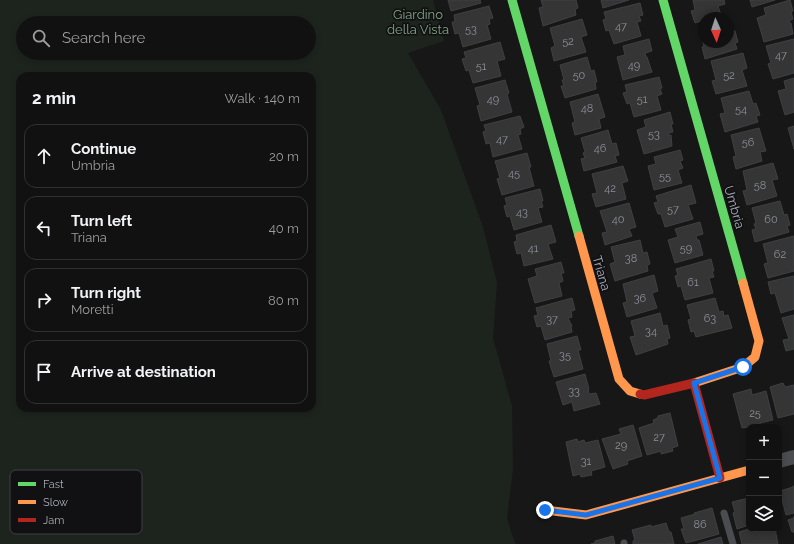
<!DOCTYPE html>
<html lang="en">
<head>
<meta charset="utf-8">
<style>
	body { margin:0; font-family:Raleway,sans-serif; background:#1a1a1a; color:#f1f3f6 }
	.controls { position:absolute; right:12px; bottom:12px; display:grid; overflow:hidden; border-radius:8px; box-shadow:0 2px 6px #0003 }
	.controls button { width:36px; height:36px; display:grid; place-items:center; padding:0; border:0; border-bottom:1px solid #303131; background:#111; color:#f1f3f6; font:20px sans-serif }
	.compass { position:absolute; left:698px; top:12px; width:36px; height:36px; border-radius:50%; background:#111; box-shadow:0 2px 6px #0003; rotate:177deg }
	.stop { position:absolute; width:12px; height:12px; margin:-9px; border:3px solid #1a73e8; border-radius:50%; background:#fff }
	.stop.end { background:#1a73e8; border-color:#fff; box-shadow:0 1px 4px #0008 }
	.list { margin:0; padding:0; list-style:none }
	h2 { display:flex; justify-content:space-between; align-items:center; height:52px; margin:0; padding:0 16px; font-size:17px }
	h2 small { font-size:13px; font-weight:400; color:#9c9d9f }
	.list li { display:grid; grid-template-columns:26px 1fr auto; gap:12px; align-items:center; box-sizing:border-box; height:64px; margin:0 8px 8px; padding:0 8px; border:1px solid #303131; border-radius:12px }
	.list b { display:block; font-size:15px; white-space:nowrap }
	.list p { margin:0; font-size:13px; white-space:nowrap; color:#9c9d9f }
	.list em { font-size:13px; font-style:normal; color:#9c9d9f }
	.icon { flex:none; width:22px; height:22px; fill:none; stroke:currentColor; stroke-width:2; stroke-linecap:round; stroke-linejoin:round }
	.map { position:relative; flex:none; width:794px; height:544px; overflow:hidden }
	.search { position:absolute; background:#111; box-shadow:0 2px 6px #0003; left:16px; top:16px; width:300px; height:44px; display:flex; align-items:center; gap:10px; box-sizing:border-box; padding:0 14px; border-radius:22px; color:#9c9d9f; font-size:15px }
	.panel { position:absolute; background:#111; box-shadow:0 2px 6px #0003; left:16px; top:72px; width:300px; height:340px; border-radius:12px }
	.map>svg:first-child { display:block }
	.green { fill:#1d241e; fill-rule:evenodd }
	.building { fill:#353536; stroke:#3f4043 }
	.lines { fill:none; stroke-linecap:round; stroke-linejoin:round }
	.lane { stroke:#4b4c50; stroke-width:7 }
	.street { stroke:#4b4c50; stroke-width:14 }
	.fast { stroke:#63d668; stroke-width:9 }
	.slow { stroke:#ff974d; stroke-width:9 }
	.jam { stroke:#b3261e; stroke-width:9 }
	.route { stroke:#1a73e8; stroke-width:5 }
	.labels { text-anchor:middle; stroke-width:3.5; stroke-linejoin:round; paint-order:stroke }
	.number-label { font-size:11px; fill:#8b8f98 }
	.park-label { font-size:13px; fill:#7fa381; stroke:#111113 }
	.street-label { font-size:13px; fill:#a8adb8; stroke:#111113 }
	.key { fill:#111113; stroke:#3e4045; stroke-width:1 }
	.key-label { font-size:11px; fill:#a8adb8 }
</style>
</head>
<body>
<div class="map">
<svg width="794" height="544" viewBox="0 0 794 544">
	<rect width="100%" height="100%" fill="#171717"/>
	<!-- green -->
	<path class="green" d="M0 0H433L444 41 408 53 441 110 483 227 497 283 493 338 512 406 513 469 507 518 512 535 516 544H0ZM23 23H309V53H23ZM20 76H312V408H20Z"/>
	<!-- building -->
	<path class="building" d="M448 0H480L481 3 451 11Z
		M541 0H576L578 8 575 9 576 15 543 26 539 8 543 7Z
		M601 0H629L603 8Z
		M693 0H724L725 4 718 6 721 15 710 18H704V20L695 23 691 11 695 10Z
		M750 0H775L752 7Z
		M790 0 793 11 791 12 793 19 789 21V23H791L793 34 764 42 757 18 766 15 764 8Z
		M640 3 643 15 639 16 641 21 637 22 641 36 614 44 609 30 606 31 603 20 606 19 604 12Z
		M489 6 493 18 489 19 490 24 487 25 491 39 463 47 459 33 455 34 452 22H455L454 15Z
		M728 17 732 31H735L738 42 735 43 737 49 705 59 702 47 704 46 703 41 704 40V42H728V18H726Z
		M582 19 587 35 581 37 586 52 554 61 551 48 555 46 550 28Z
		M704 24V39L700 25Z
		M649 39 652 51 645 53 646 57H647L652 72 623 80 617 57 625 55 623 46Z
		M794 39V73L773 79 768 64 771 63 766 46Z
		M500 42 505 59 497 61 501 76 473 83 469 70 466 71 462 59 466 58 464 52Z
		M743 53 747 68 742 70 747 86 716 94 712 81 716 80 711 61Z
		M587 57 591 71 594 70 597 82H595L596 89 565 98 561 86H564L562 80H564L560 65Z
		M659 77 662 88 660 89 662 94 657 96 661 110 634 117 630 103 627 104 623 93 627 92 625 85Z
		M794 78V112L785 115 778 91 786 89 784 81Z
		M505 80 509 93 507 94 512 112 481 121 477 106 480 105 475 88Z
		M749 91 753 104 756 103 760 115 756 116 758 122 725 132 720 114 725 113 721 98Z
		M598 94 605 117 599 119 601 128 575 135 572 123 575 122 570 102Z
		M670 112 673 124H671L673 132 668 133 669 135H671L672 146 644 154 637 130 646 127 644 120Z
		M520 116 524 127 520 129 521 134 518 135 522 149 493 157 490 143 486 144 483 132 486 131 484 125Z
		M794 126V149L788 128Z
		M759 128 766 151 760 152 762 161 736 169 733 157 736 156 731 135Z
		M608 130 612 144 616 143 619 155 615 156 617 162 584 171 581 159 585 158 583 153 585 152 581 138Z
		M680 150 683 160 680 161 683 168 678 170 682 183 654 190 648 166 656 164 654 157Z
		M527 153 531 167H529L534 186 502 195 497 179 500 178 495 161Z
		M773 163 778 179 772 180 777 196 747 205 743 191 747 190 743 171Z
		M623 166 628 181 622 183 626 199 596 207 592 194 597 193 592 174Z
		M691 185 696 203 688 205 693 219 665 227 661 214H658L654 203 658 202 656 196Z
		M540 189 543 201H541L543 207 538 208 542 222 514 230 510 216 507 217 504 206 507 205 505 198Z
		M780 201 784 215 787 214 790 225 787 226 789 232 755 242 752 230 756 229 754 224 756 223 752 208Z
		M629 203 636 227 629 229 632 236 605 245 602 233 607 232 600 211Z
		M700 222 703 234 696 236 697 240H699L703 255 675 263 668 240 678 237 675 229Z
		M551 225 556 242 548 244 553 259 524 266 521 253 517 254 514 242 517 241 516 235Z
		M794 236V271L768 278 764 264 768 263 763 244Z
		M640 240 643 253 647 252 650 264 647 265 648 271 615 281 610 264 615 262 611 247Z
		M711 259 714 271H712L714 277 709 278 713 293 685 300 681 286 678 287 675 276 678 275 676 269Z
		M561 262 564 273H561L563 281 559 283 562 296 535 303 528 279 537 276 535 269Z
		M654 275 658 291 652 293 657 308 627 317 623 303 627 302 623 284Z
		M794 276V309L781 313 775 293 771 294 768 282Z
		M572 298 575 310 571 311 572 317 568 318 572 326H571L572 332 545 340 541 326 537 327 534 316 538 315 536 308Z
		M715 298 719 312 723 311 724 316 728 315 732 328 696 337 694 331 691 332 688 320 691 319 687 305Z
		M660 313 663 326 667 325 670 338 667 339 668 344 636 355 630 337 635 336 631 321Z
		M794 315V349L786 351 783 340 789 339 782 318Z
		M577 336 581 350H578L583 369 554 377 549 361H551L547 344Z
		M585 374 589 389H588L589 394 596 393 600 404 574 411 572 402 563 405 556 382Z
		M783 383 785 387 794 385V414L778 418 770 387Z
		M751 389 752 395 766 391 773 420 760 423 761 427H749V430L748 427 742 428 733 394Z
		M670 413 678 446 672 448 673 451 661 454V451L647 455 639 428 654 423 653 420 658 418V416Z
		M633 425 642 456 627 461 628 464 613 469 602 439 621 434 619 429Z
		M577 439 578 442 584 440 585 443 598 440 605 467 591 471 592 475 581 477 580 474 573 476 566 442Z
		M793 486H794V513L786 515 780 491 793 487Z
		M749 498V525L737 529 733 513 735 512 732 502Z
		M712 508 719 534 686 543 681 529H684L681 518 695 514 694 513Z
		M793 517H794V533V531L792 532 788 520 794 518Z
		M666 523 669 532H671L674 544H633V541L635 540 632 530 651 525V527Z
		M749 529H775L778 544H742L739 532Z
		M613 536 615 544H591L595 543V541Z
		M721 537 723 544H698Z"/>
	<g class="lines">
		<!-- lane -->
		<path class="lane" d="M724 513 733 544
			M624 543V544"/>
		<!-- street -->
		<path class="street" d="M779 461 794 457"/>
		<!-- fast -->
		<path class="fast" d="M512 0 579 236
			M663 0 743 283"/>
		<!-- slow -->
		<path class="slow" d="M579 236 619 379 630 391 640 394
			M694 383 743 367 755 357 759 341 743 283
			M545 510 586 515 749 470"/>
		<!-- jam -->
		<path class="jam" d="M640 394 644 395 694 383 720 478"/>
	</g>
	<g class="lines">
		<!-- route -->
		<path class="route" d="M545 510 586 515 720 478 694 383 743 367"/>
	</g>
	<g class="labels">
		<!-- number labels -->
		<g class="number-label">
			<text x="621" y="30">47</text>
			<text x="471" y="33">53</text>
			<text x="568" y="45">52</text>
			<text x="781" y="59">47</text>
			<text x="634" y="69">49</text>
			<text x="481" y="70">51</text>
			<text x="579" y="79">50</text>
			<text x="729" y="79">52</text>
			<text x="493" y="103">49</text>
			<text x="642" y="103">51</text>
			<text x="587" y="112">48</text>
			<text x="741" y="113">54</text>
			<text x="654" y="138">53</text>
			<text x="502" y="143">47</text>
			<text x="748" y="146">56</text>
			<text x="600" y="152">46</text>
			<text x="514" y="177">45</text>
			<text x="665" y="180">55</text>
			<text x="760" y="189">58</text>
			<text x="610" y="192">42</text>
			<text x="673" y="213">57</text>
			<text x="522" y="216">43</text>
			<text x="618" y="223">40</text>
			<text x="771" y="223">60</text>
			<text x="533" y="252">41</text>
			<text x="686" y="252">59</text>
			<text x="780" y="258">62</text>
			<text x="631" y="262">38</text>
			<text x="693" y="286">61</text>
			<text x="640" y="302">36</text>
			<text x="710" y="322">63</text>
			<text x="552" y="323">37</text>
			<text x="651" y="335">34</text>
			<text x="565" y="359">35</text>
			<text x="574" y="395">33</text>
			<text x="755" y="417">25</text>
			<text x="659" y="441">27</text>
			<text x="621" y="449">29</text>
			<text x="586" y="465">31</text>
			<text x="700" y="528">86</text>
		</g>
		<!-- park labels -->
		<g class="park-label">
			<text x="418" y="19">Giardino<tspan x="418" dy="15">della Vista</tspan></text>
		</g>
		<!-- street labels -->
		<g class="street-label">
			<text transform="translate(735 207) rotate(74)" y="5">Umbria</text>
			<text transform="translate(602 273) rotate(74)" y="5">Triana</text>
		</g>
	</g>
	<!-- legend -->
	<rect x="10" y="470" width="132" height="64" rx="6" class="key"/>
	<rect x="18" y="482" width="18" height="4" fill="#63d668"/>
	<rect x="18" y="500" width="18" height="4" fill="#ff974d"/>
	<rect x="18" y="518" width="18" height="4" fill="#b3261e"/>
	<g class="key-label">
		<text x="43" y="488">Fast</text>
		<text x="43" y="506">Slow</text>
		<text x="43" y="524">Jam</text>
	</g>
</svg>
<div class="controls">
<button>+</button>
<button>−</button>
<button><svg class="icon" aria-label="layers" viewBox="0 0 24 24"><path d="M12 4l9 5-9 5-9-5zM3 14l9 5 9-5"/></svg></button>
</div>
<svg class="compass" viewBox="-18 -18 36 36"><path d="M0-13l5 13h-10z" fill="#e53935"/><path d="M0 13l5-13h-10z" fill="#9c9d9f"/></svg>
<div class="stop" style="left:743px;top:367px"></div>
<div class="stop end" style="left:545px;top:510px"></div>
<div class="search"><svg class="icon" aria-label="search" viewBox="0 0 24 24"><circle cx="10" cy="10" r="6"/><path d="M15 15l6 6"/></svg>Search here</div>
<section class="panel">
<h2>2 min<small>Walk · 140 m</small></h2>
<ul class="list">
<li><svg class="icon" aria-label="ahead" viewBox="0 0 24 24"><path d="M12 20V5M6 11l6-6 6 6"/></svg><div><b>Continue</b><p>Umbria</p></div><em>20 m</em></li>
<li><svg class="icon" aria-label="left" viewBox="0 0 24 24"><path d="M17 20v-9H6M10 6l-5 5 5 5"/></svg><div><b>Turn left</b><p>Triana</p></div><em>40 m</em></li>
<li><svg class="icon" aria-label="right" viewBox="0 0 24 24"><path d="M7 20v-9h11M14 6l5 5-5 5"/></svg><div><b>Turn right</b><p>Moretti</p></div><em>80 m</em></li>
<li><svg class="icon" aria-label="arrive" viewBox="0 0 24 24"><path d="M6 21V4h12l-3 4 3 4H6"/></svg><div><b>Arrive at destination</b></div></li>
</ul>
</section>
</div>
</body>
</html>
